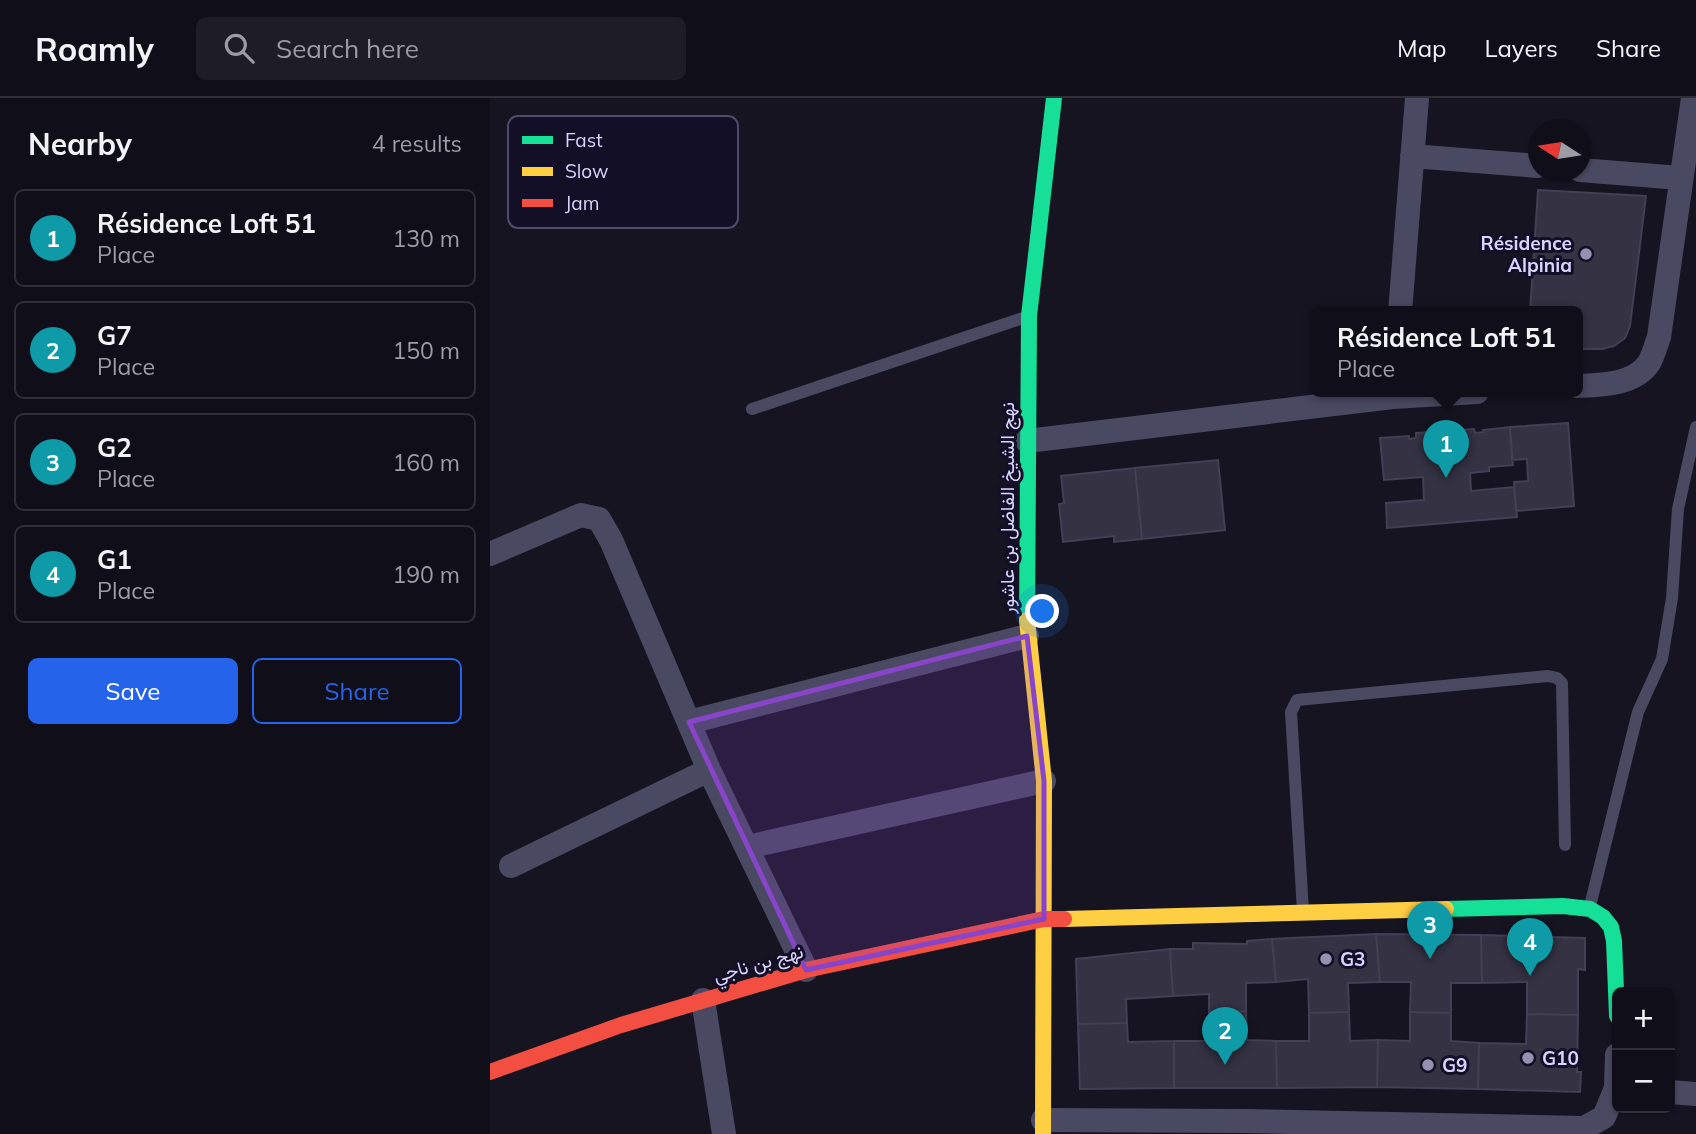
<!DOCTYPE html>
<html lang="en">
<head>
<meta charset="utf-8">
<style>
	body { margin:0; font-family:Mulish,Vazirmatn,sans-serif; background:#1e1d26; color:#f1f3f6 }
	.controls { position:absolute; right:21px; bottom:21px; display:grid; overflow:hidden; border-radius:10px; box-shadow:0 2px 5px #0004 }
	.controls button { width:63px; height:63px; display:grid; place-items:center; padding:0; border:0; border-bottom:2px solid #302f38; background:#100f19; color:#f1f3f6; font:35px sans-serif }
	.compass { position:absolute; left:1038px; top:21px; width:63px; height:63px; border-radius:50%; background:#100f19; box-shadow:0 2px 5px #0004; rotate:282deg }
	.you { position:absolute; left:553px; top:514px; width:24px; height:24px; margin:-18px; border:5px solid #fff; border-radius:50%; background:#1a73e8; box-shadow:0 0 0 10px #1a73e833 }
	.badge { display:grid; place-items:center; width:46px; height:46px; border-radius:50%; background:#2563eb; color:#fff; font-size:23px; font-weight:700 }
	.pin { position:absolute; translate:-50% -58px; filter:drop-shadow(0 2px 4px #0008) }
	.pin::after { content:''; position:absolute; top:37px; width:24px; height:21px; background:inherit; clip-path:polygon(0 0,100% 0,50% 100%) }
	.popup { position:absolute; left:820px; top:208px; width:273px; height:91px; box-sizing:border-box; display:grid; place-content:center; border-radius:10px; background:#100f19; filter:drop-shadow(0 2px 5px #0005); font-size:23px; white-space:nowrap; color:#9c9ca2 }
	.popup b { font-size:26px; color:#f1f3f6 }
	.popup::after { content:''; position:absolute; left:50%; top:100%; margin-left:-14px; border:14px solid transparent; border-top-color:#100f19 }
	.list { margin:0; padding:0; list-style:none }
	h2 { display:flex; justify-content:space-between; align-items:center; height:91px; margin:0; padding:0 28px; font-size:30px }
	h2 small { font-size:23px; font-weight:400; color:#9c9ca2 }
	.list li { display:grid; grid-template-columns:46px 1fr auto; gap:21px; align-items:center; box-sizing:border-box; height:98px; margin:0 14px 14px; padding:0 14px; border:2px solid #302f38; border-radius:10px }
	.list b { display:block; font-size:26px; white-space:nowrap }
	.list p { margin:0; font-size:23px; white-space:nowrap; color:#9c9ca2 }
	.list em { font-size:23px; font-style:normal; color:#9c9ca2 }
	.actions { display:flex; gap:14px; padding:21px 28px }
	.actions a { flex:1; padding:16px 0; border:2px solid #2563eb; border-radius:10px; text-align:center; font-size:24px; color:#2563eb }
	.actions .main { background:#2563eb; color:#fff }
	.icon { flex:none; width:38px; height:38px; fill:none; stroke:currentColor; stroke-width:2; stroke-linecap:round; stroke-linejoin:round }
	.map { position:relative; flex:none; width:1206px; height:1036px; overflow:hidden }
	header { display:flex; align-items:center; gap:42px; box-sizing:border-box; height:98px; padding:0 35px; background:#100f19; border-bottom:2px solid #302f38 }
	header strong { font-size:33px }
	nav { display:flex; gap:38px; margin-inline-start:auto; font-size:24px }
	.search { width:490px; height:63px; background:#1e1d26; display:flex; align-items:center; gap:18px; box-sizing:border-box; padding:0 24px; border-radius:10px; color:#9c9ca2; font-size:26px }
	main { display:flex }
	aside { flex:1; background:#100f19 }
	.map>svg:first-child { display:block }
	.building { fill:#343243; stroke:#433f54; stroke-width:2 }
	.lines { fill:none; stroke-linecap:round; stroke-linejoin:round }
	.lane { stroke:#4a4962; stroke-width:12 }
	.street { stroke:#4a4962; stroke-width:24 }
	.fast { stroke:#16e098; stroke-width:16 }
	.slow { stroke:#ffcf43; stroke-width:16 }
	.jam { stroke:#f24e42; stroke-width:16 }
	.marked { fill:#8945c9; fill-opacity:0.2; stroke:#8945c9; stroke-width:5; stroke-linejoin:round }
	.poi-dot { fill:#9591b1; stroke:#130f26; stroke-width:2.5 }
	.labels { text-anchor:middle; stroke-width:6; stroke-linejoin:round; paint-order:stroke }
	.poi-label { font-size:19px; font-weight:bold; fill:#d9d4ff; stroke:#130f26; text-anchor:start }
	.street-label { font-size:19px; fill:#d9d4ff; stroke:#130f26 }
	.key { fill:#130f26; stroke:#4e4a67; stroke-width:2 }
	.key-label { font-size:19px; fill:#d9d4ff }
</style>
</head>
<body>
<header>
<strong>Roamly</strong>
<div class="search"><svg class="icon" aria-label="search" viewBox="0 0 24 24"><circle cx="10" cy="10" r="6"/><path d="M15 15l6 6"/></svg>Search here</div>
<nav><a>Map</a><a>Layers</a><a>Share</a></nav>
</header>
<main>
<aside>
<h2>Nearby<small>4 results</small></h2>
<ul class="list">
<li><span class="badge" style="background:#0f9aa8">1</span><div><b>Résidence Loft 51</b><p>Place</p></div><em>130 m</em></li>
<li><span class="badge" style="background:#0f9aa8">2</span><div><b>G7</b><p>Place</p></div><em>150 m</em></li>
<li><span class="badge" style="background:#0f9aa8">3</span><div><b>G2</b><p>Place</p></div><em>160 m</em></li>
<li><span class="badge" style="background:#0f9aa8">4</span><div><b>G1</b><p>Place</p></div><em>190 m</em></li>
</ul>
<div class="actions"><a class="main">Save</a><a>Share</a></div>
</aside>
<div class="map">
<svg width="1206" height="1036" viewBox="0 0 1206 1036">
	<rect width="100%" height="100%" fill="#161421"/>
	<!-- building -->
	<path class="building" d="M1048 92 1156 98 1140 228 1135 240 1124 248 1112 251H1087V214H1040Z
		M1078 325 1084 408 1026 413 1024 384 1038 383 1037 361 1022 362 1020 329Z
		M1020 329 1023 367 999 369V373L980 375 981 393 1024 389 1027 419 897 430 896 405 934 402 933 379 894 382 890 340 919 338V341L926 340V335L984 331 985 335 994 334 993 332Z
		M728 362 735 432 652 441 645 370Z
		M645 370 652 441 624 444V438L573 444 569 406 574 405 571 378Z
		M886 836 991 837 992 885H961V915L920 914 921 884H890Z
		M886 836 890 884 858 885 859 914 819 915 818 881 786 884 782 841Z
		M991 837 1095 840V872L1088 871V917L1037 916V884L992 885Z
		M782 841 786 884 756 885V913L719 914V896L683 898 680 851H703V845L757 846V843Z
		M680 851 683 898 636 901 637 925 588 926 586 861Z
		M756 913 757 942 786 943 787 990H684V943H720L719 914Z
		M859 914 860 943 888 942 887 989 787 990 786 943H819V915Z
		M920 914 961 915V943L989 945 988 991 887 989 888 942 920 943Z
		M1037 916 1088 917 1087 974H1091L1090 994 988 991 989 945 1036 946Z
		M637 925 638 944 684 943V990L590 991 588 926Z"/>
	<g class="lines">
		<!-- lane -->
		<path class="lane" d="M262 311 536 219
			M1100 808 1148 614 1172 561 1182 500 1188 411 1206 329
			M813 813 801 614 807 602 1058 578 1067 580 1072 585 1075 747"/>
		<!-- street -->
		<path class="street" d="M922 58 1048 68
			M1090 72 1190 80
			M910 214 927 0
			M1087 288C1111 287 1144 287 1159 265 1163 258 1166 247 1169 239L1203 0
			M537 343 903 299 987 294
			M0 456 91 417 109 421 121 442 219 672 316 872
			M199 624 537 538
			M257 749 554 683
			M21 768 219 672
			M213 902 234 1036
			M1180 994 1206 996
			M553 1022 754 1023 1094 1030 1114 1019 1126 990 1127 957"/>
		<!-- fast -->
		<path class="fast" d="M537 522 539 218 564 0
			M956 811 1073 808 1100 811 1113 819 1121 829 1124 843 1127 918"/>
		<!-- slow -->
		<path class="slow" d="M537 522 554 683 553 1036
			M574 821 956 811"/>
		<!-- jam -->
		<path class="jam" d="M0 974 131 927 316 872 554 821H574"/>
	</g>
	<!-- marked area -->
	<path class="marked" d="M537 538 554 683V821L316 872 199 624Z"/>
	<!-- markers -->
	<g class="poi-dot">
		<circle cx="1096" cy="156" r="7"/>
		<circle cx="836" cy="861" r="7"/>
		<circle cx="1038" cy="960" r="7"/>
		<circle cx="938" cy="967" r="7"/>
	</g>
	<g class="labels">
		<!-- poi labels -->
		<g class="poi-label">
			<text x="1082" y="152" text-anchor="end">Résidence<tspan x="1082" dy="22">Alpinia</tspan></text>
			<text x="850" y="868">G3</text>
			<text x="1052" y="967">G10</text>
			<text x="952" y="974">G9</text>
		</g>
		<!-- street labels -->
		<g class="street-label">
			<text transform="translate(517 410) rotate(-90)" y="7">نهج الشيخ الفاضل بن عاشور</text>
			<text transform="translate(268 865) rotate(-16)" y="7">نهج بن ناجي</text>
		</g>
	</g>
	<!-- legend -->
	<rect x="18" y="18" width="230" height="112" rx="10" class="key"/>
	<rect x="32" y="38" width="31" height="8" fill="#16e098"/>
	<rect x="32" y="69" width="31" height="9" fill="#ffcf43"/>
	<rect x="32" y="101" width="31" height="8" fill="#f24e42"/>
	<g class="key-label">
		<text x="75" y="49">Fast</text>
		<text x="75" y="80">Slow</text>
		<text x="75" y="112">Jam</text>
	</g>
</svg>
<div class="controls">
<button>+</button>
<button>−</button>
</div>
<svg class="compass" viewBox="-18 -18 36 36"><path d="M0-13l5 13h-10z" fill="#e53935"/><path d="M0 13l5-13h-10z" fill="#9c9ca2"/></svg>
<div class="you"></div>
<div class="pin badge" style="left:956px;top:380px;background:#0f9aa8">1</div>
<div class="popup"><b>Résidence Loft 51</b>Place</div>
<div class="pin badge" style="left:735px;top:967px;background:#0f9aa8">2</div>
<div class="pin badge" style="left:940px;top:861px;background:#0f9aa8">3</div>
<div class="pin badge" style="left:1040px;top:878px;background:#0f9aa8">4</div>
</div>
</main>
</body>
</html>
